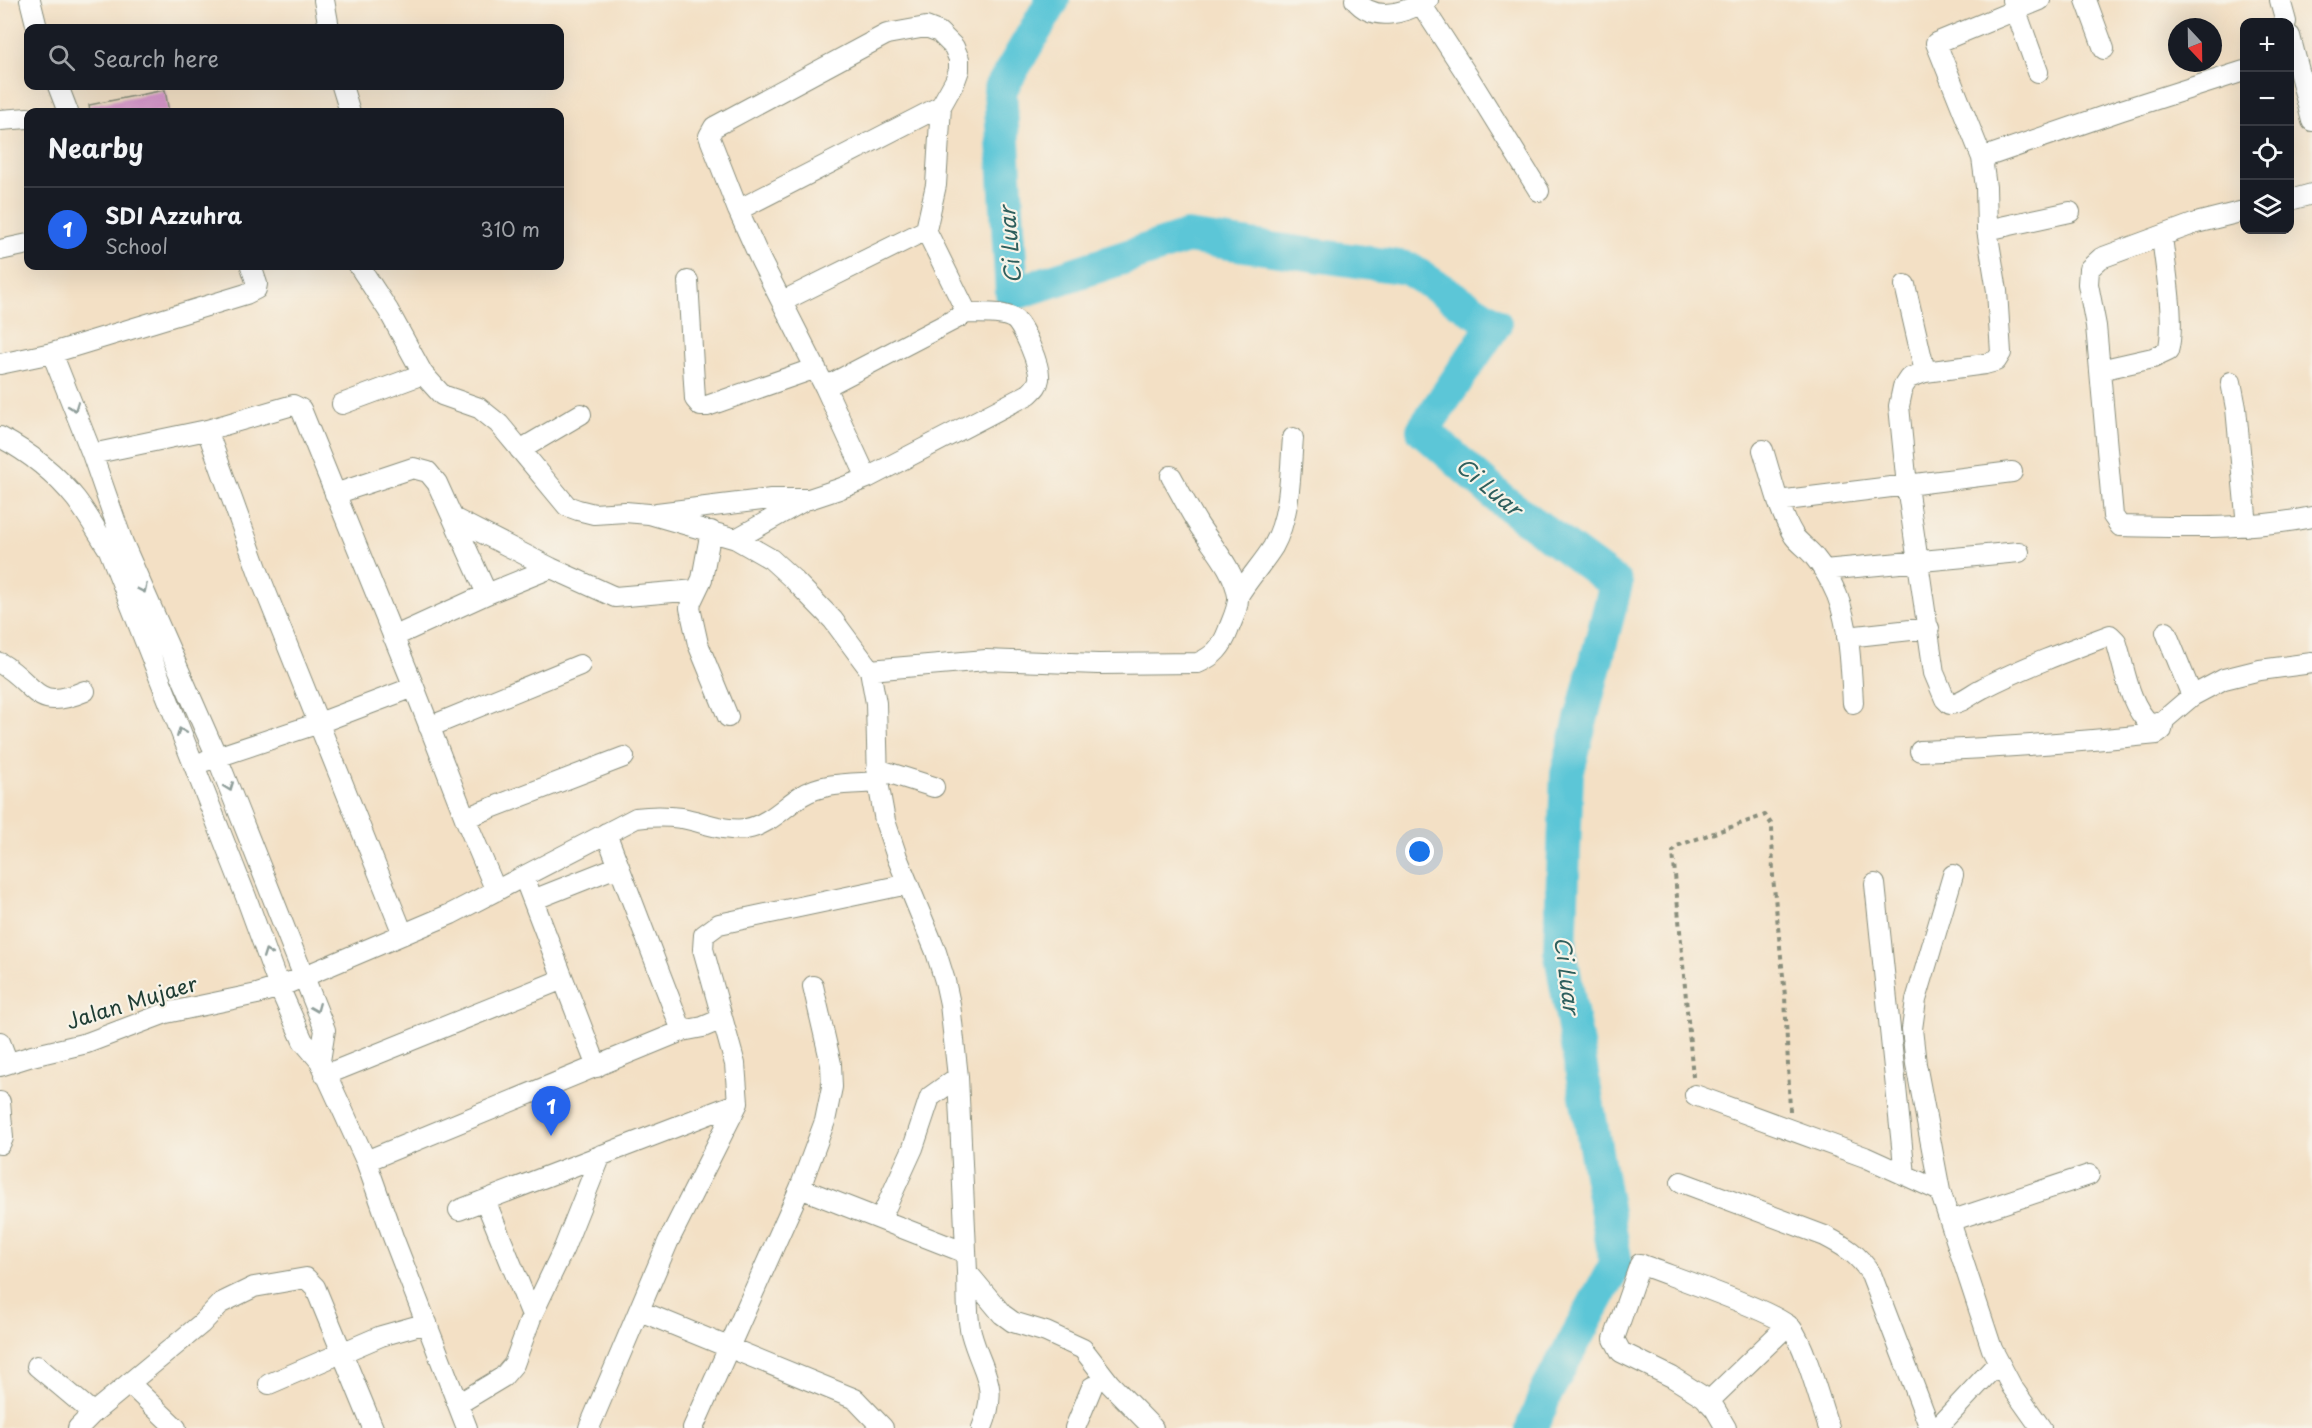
<!DOCTYPE html>
<html lang="en">
<head>
<meta charset="utf-8">
<style>
	body { margin:0; font-family:"Playpen Sans",sans-serif; background:#242831; color:#f1f3f6 }
	.controls { position:absolute; right:18px; top:18px; display:grid; overflow:hidden; border-radius:12px; box-shadow:0 6px 24px #0002 }
	.controls button { width:54px; height:54px; display:grid; place-items:center; padding:0; border:0; border-bottom:2px solid #363941; background:#171b24; color:#f1f3f6; font:30px sans-serif }
	.compass { position:absolute; left:2168px; top:18px; width:54px; height:54px; border-radius:50%; background:#171b24; box-shadow:0 6px 24px #0002; rotate:158deg }
	.you { position:absolute; left:1420px; top:852px; width:21px; height:21px; margin:-15px; border:4px solid #fff; border-radius:50%; background:#1a73e8; box-shadow:0 0 0 9px #1a73e833 }
	.badge { display:grid; place-items:center; width:39px; height:39px; border-radius:50%; background:#2563eb; color:#fff; font-size:20px; font-weight:700 }
	.pin { position:absolute; translate:-50% -50px; filter:drop-shadow(0 2px 3px #0008) }
	.pin::after { content:''; position:absolute; top:32px; width:21px; height:18px; background:inherit; clip-path:polygon(0 0,100% 0,50% 100%) }
	.list { margin:0; padding:0; list-style:none }
	h2 { display:flex; justify-content:space-between; align-items:center; height:78px; margin:0; padding:0 24px; font-size:26px }
	h2 small { font-size:20px; font-weight:400; color:#9ea1a6 }
	.list li { display:grid; grid-template-columns:39px 1fr auto; gap:18px; align-items:center; box-sizing:border-box; height:84px; padding:0 24px; border-top:2px solid #363941 }
	.list b { display:block; font-size:22px; white-space:nowrap }
	.list p { margin:0; font-size:20px; white-space:nowrap; color:#9ea1a6 }
	.list em { font-size:20px; font-style:normal; color:#9ea1a6 }
	.icon { flex:none; width:33px; height:33px; fill:none; stroke:currentColor; stroke-width:2; stroke-linecap:round; stroke-linejoin:round }
	.map { position:relative; flex:none; width:2312px; height:1428px; overflow:hidden }
	.search { position:absolute; background:#171b24; box-shadow:0 6px 24px #0002; left:24px; top:24px; width:540px; height:66px; display:flex; align-items:center; gap:15px; box-sizing:border-box; padding:0 21px; border-radius:12px; color:#9ea1a6; font-size:22px }
	.panel { position:absolute; background:#171b24; box-shadow:0 6px 24px #0002; left:24px; top:108px; width:540px; height:162px; border-radius:12px }
	.map>svg:first-child { display:block }
	.lines { fill:none; stroke-linecap:round; stroke-linejoin:round }
	.river { stroke:#5cc6d7; stroke-width:34 }
	.building { fill:#d795cb }
	.minor-casing { stroke:#898e7c; stroke-width:22 }
	.path { stroke:#898e7c; stroke-width:4; stroke-dasharray:4.5 4.5; stroke-linecap:butt }
	.minor { stroke:#fff; stroke-width:20 }
	.oneway { stroke:#8f9e9a }
	.labels { text-anchor:middle; stroke-width:4.5; stroke-linejoin:round; paint-order:stroke }
	.street-label { font-size:21px; fill:#1f3d34; stroke:#f7f3e8 }
	.water-label { font-size:22px; font-style:italic; fill:#2e5f5d; stroke:#f7f3e8 }
</style>
</head>
<body>
<div class="map">
<svg width="2312" height="1428" viewBox="0 0 2312 1428">
	<rect width="100%" height="100%" fill="#f7f3e8"/>
	<filter id="ink" filterUnits="userSpaceOnUse"><feTurbulence type="fractalNoise" baseFrequency=".0167" numOctaves="2"/><feDisplacementMap in="SourceGraphic" scale="12" xChannelSelector="R" yChannelSelector="G"/><feConvolveMatrix kernelMatrix="1 2 1 2 8 2 1 2 1" color-interpolation-filters="sRGB"/></filter>
	<filter id="wash" filterUnits="userSpaceOnUse"><feTurbulence type="fractalNoise" baseFrequency=".008" numOctaves="4" result="noise"/><feDisplacementMap in="SourceGraphic" scale="24" xChannelSelector="R" yChannelSelector="G"/><feGaussianBlur stdDeviation="1.35" result="paint"/><feColorMatrix in="noise" values="0 0 0 0 0 0 0 0 0 0 0 0 0 0 0 0 0 1.4 0 .05"/><feComposite in="paint" operator="in"/></filter>
	<g filter="url(#wash)">
		<rect width="100%" height="100%" fill="#f3e0c5"/>
		<g class="lines">
			<!-- river -->
			<path class="river" d="M1053 0 1000 90 1012 294 1187 237 1407 268 1495 324 1423 430 1503 501 1616 584 1567 774 1560 950 1616 1264 1546 1393 1532 1428"/>
		</g>
		<g id="blocks">
			<!-- building -->
			<path class="building" d="M165 90 169 112H90L89 105Z"/>
		</g>
	</g>
	<g filter="url(#ink)">
		<use href="#blocks" fill-opacity="0" stroke="#898e7c" stroke-width="1.5"/>
		<g class="lines">
			<defs>
				<path id="minor" d="M30 0 37 28
					M324 0 329 28
					M1355 0C1374 23 1405 13 1428 0
					M2012 0 2038 72
					M2040 0 1936 43 1982 158 1986 187 1987 230 1997 291 2001 353 1996 361 1985 364 1925 372 1909 378 1903 387 1899 406 1907 486 1934 673 1945 699 1950 704C1963 703 1972 693 1983 688 2024 667 2067 651 2110 635L2116 641C2125 668 2128 704 2150 724L2164 720 2192 696 2224 679 2260 670 2312 663
					M2086 0 2104 49
					M2280 0 2286 22
					M1421 4 1471 81 1539 191
					M2290 36 2312 121
					M58 86 68 112
					M342 86 350 112
					M0 120 28 118
					M1982 158 2122 110 2244 71
					M2290 200 2312 194
					M738 210 941 106
					M2244 211 2196 223 2101 258 2089 269 2088 284 2096 326 2113 516 2120 526C2184 527 2249 530 2312 517
					M1987 230 2070 212
					M0 250 28 244
					M359 266 388 310 423 374 442 395 479 408 499 424 567 506 578 510 594 514 625 512 649 514 736 539 771 559 794 580 833 620 870 670 876 703 878 782 885 821 897 857 936 952 945 981 950 1004 958 1077 967 1272 1002 1314 1013 1322 1046 1332 1083 1349 1110 1384 1153 1428
					M688 281 695 399 701 406H707L816 368
					M1905 285 1925 372
					M783 301 926 230
					M52 353 92 454 123 543 217 757 325 1030 320 1061
					M0 364 52 353 246 294 256 289 257 284 251 266
					M2100 370 2153 358 2168 351C2176 323 2165 267 2162 236
					M2231 382 2236 408 2247 526
					M825 387 967 313
					M342 404 423 374
					M207 430 262 582 403 934
					M0 437C28 452 56 474 76 499 88 515 98 533 109 550L246 897 279 987 303 1041 320 1061 366 1161 393 1237 467 1428
					M520 450 581 414
					M1763 450C1772 478 1778 510 1794 536 1799 543 1807 548 1813 555 1823 567 1831 581 1837 595 1850 628 1851 668 1853 703
					M92 454 207 430 293 405 301 409 414 687 465 818 496 891
					M335 494 413 468 428 472 437 483 487 594
					M1778 501 2012 472
					M657 513 771 499H809L839 489 867 478 1029 394C1034 389 1038 386 1039 379 1041 368 1023 325 1014 319 1002 311 981 314 967 313L926 230 936 185 941 106 955 81 959 70V59L954 47 939 32 926 27 887 34 714 127 709 136 738 210 761 261 825 387 867 478
					M453 518 551 568 615 597 696 590
					M711 531 702 579 691 602 690 608 698 644 728 717
					M736 539 807 499
					M1824 570 2019 552
					M1238 596C1249 578 1263 563 1273 547 1291 515 1290 473 1293 438
					M2166 632 2192 696
					M393 637 487 594 551 568
					M1847 637 1929 628
					M0 663C38 685 33 713 85 691
					M870 670 986 660 1098 664 1198 663C1214 656 1222 647 1228 631 1232 620 1239 607 1238 596 1234 569 1212 546 1198 524 1188 508 1180 492 1171 476
					M429 727 580 665
					M1920 751C1999 748 2078 742 2157 734L2162 730 2163 725
					M205 761 319 723 414 687
					M877 769 934 787
					M465 818 624 757
					M606 833 682 1031
					M1953 875 1916 1000 1912 1029 1916 1064 1940 1191 1992 1349 2012 1387 2041 1428
					M524 877 597 1067
					M1875 884 1905 1175
					M533 900 619 866
					M0 1042 8 1063
					M0 1066 32 1056 87 1043 166 1013 257 994 279 987 451 914 636 818C651 816 667 816 682 818 703 822 725 832 746 829 768 825 783 808 801 796 823 782 853 784 878 782
					M325 1075 563 979
					M1695 1095 1865 1157 1940 1191
					M0 1102 3 1138 0 1144
					M366 1161 682 1031 703 1027 722 1019
					M1681 1182 1825 1236C1846 1247 1858 1254 1871 1274L1930 1428
					M800 1188 966 1253
					M485 1200 532 1315
					M459 1210 738 1103
					M881 1218 913 1148 930 1097 958 1077
					M1950 1221 2089 1175
					M967 1272C968 1291 966 1314 971 1333 982 1374 1000 1383 982 1428
					M640 1311 855 1399 883 1428
					M37 1366 93 1413
					M129 1383 176 1428
					M269 1384 381 1336 427 1323
					M1708 1402 1788 1325
					M458 1404 503 1377 514 1364 532 1315 564 1248 601 1155
					M78 1428 93 1413 201 1324 221 1303 254 1287 306 1278 315 1287 373 1428
					M589 1428 668 1242 738 1103 735 1064 703 949 704 935 719 924 908 884
					M693 1428 800 1188 825 1121 832 1087 831 1064 813 986
					M1075 1428 1092 1387
					M1726 1428 1715 1409 1704 1397 1672 1377 1621 1352 1614 1339 1640 1264C1667 1275 1779 1312 1792 1329 1806 1348 1820 1403 1829 1428
					M1937 1428 1998 1363"/>
			</defs>
			<!-- minor casing -->
			<use href="#minor" class="minor-casing"/>
			<!-- path -->
			<path class="path" d="M1693 1077 1673 852 1677 846 1765 815 1772 825 1773 877 1785 996 1790 1111"/>
			<!-- minor -->
			<use href="#minor" class="minor"/>
		</g>
		<!-- one-way arrows -->
		<defs><path id="oneway-chevron" d="M-2-3.5L2.5 0L-2 3.5" fill="none" stroke-width="1.6" stroke-linecap="round" stroke-linejoin="round" transform="scale(1.5)"/></defs>
		<g class="oneway">
			<use href="#oneway-chevron" transform="translate(74 407) rotate(69)"/>
			<use href="#oneway-chevron" transform="translate(143 589) rotate(65)"/>
			<use href="#oneway-chevron" transform="translate(181 732) rotate(-112)"/>
			<use href="#oneway-chevron" transform="translate(229 787) rotate(69)"/>
			<use href="#oneway-chevron" transform="translate(267 953) rotate(-110)"/>
			<use href="#oneway-chevron" transform="translate(316 1008) rotate(68)"/>
		</g>
	</g>
	<g class="labels">
		<!-- street labels -->
		<g class="street-label">
			<text transform="translate(132 1003) rotate(-17)" y="7">Jalan Mujaer</text>
		</g>
		<!-- water labels -->
		<g class="water-label">
			<text transform="translate(1010 245) rotate(-95)" y="8">Ci Luar</text>
			<text transform="translate(1489 487) rotate(40)" y="8">Ci Luar</text>
			<text transform="translate(1567 975) rotate(83)" y="8">Ci Luar</text>
		</g>
	</g>
</svg>
<div class="controls">
<button>+</button>
<button>−</button>
<button><svg class="icon" aria-label="locate" viewBox="0 0 24 24"><circle cx="12" cy="12" r="6"/><path d="M12 2v4M12 18v4M2 12h4M18 12h4"/></svg></button>
<button><svg class="icon" aria-label="layers" viewBox="0 0 24 24"><path d="M12 4l9 5-9 5-9-5zM3 14l9 5 9-5"/></svg></button>
</div>
<svg class="compass" viewBox="-18 -18 36 36"><path d="M0-13l5 13h-10z" fill="#e53935"/><path d="M0 13l5-13h-10z" fill="#9ea1a6"/></svg>
<div class="you"></div>
<div class="pin badge" style="left:551px;top:1136px">1</div>
<div class="search"><svg class="icon" aria-label="search" viewBox="0 0 24 24"><circle cx="10" cy="10" r="6"/><path d="M15 15l6 6"/></svg>Search here</div>
<section class="panel">
<h2>Nearby<small></small></h2>
<ul class="list">
<li><span class="badge">1</span><div><b>SDI Azzuhra</b><p>School</p></div><em>310 m</em></li>
</ul>
</section>
</div>
</body>
</html>
